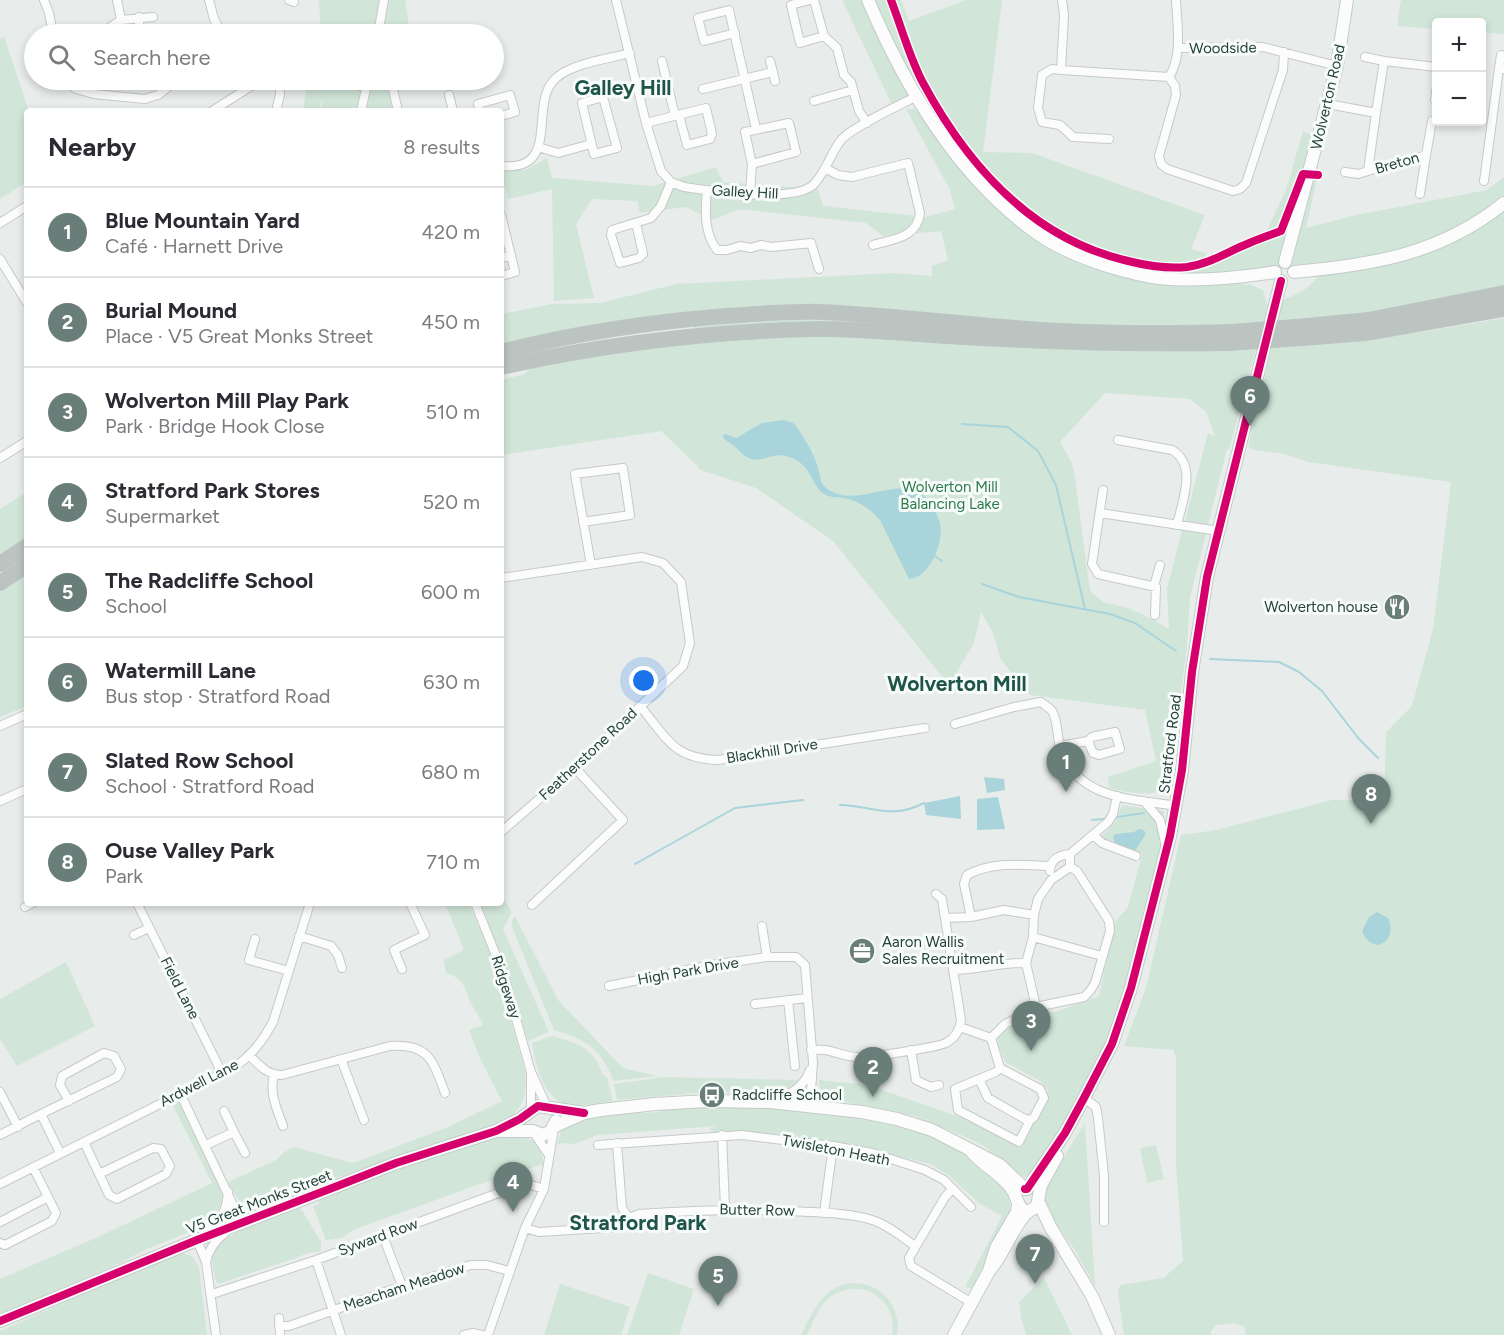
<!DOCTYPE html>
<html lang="en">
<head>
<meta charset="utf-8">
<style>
	body { margin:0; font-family:Figtree,sans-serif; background:#f7f7f7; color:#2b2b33 }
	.controls { position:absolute; right:18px; top:18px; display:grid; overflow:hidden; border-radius:6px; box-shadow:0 3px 9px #0003 }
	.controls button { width:54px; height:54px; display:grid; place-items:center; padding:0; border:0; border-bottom:2px solid #e1e1e2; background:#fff; color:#2b2b33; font:30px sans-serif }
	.you { position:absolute; left:644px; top:681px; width:21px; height:21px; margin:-15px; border:4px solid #fff; border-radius:50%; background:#1a73e8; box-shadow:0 0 0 9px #1a73e833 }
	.badge { display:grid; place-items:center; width:39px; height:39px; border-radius:50%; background:#697e78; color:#fff; font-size:20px; font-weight:700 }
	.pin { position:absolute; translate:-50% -50px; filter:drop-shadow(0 2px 3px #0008) }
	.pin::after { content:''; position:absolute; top:32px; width:21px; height:18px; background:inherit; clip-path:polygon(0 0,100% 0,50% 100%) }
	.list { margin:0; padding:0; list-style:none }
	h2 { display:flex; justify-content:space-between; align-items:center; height:78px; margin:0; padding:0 24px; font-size:26px }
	h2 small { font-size:20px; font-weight:400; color:#7c7c81 }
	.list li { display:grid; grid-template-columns:39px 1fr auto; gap:18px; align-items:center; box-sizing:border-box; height:90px; padding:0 24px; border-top:2px solid #e1e1e2 }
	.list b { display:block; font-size:22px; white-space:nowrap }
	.list p { margin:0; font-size:20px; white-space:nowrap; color:#7c7c81 }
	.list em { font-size:20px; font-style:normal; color:#7c7c81 }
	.icon { flex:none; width:33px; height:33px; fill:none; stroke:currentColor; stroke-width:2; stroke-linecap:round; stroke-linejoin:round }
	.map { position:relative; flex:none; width:1504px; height:1335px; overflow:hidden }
	.search { position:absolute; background:#fff; box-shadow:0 3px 9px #0003; left:24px; top:24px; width:480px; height:66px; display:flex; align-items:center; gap:15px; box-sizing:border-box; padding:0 21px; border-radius:33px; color:#7c7c81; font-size:22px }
	.panel { position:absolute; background:#fff; box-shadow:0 3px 9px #0003; left:24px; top:108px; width:480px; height:798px; border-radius:6px }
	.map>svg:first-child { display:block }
	.green { fill:#d1e6d8 }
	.water { fill:#a9d4db }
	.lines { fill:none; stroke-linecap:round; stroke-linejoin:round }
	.stream { stroke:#a9d4db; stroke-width:2 }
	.street-casing { stroke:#c5cac8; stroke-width:10 }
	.secondary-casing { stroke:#c3cbc8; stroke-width:14 }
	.highway-casing { stroke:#c3ccc9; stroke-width:16 }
	.street { stroke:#fcfcfc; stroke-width:8 }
	.secondary { stroke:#fcfcfc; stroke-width:12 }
	.highway { stroke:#bcc4c2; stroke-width:15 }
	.highway-bridge-casing { stroke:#c3ccc9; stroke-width:16; stroke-linecap:butt }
	.highway-bridge { stroke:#bcc4c2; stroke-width:15 }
	.cycleway-casing { stroke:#f7fbf9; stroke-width:11 }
	.cycleway { stroke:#d6006c; stroke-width:8 }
	.labels { text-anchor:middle; stroke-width:6; stroke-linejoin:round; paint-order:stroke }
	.street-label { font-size:15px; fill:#24423a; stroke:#f7fbf9 }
	.park-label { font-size:15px; fill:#2d7a4b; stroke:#f7fbf9 }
	.poi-label { font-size:15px; fill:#24423a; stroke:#f7fbf9; text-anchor:start }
	.district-label { font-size:21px; font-weight:bold; fill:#1f5548; stroke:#f7fbf9 }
</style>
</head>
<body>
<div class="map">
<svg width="1504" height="1335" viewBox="0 0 1504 1335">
	<rect width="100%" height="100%" fill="#e8edeb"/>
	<!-- green -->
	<path class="green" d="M319 0H405L410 34H321Z
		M842 0H901L909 21 966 0H1002L983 152 1032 153 1205 215 1191 249 1205 253 1208 261 1278 232 1266 233 1287 187 1303 131 1317 137 1310 173 1318 175 1306 228 1356 215 1487 190 1504 177V286L1366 313 1268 321 1254 356 1229 450 1227 449 1208 525 1185 521 1208 433 1215 437 1206 412 1190 399 1105 393 1060 442 1072 463 1075 478 1089 583 1091 592 1103 602 1128 608 1152 619 1169 629 1167 589 1182 530 1206 534 1190 597 1187 647 1168 788C1151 798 1128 792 1109 788L1108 777 1156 761 1145 710 1030 695 1001 660 993 633 981 612 974 643 949 685 833 541 756 488 701 470 661 431 501 455V380L524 374 531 368 696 336 692 319 501 352V314L552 304 600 303 676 284 893 273 932 276V266L948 260 941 231 883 236 866 223 740 209 712 220 686 207 640 213 637 201 592 199 576 224 594 298 554 301 552 189 508 199 505 186 501 185V168L525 170 547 158 552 178 653 186 716 167 723 182 818 189 823 206 925 217 955 209 950 190 906 109H914L920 113C967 190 1041 268 1135 278 1170 282 1206 280 1241 281V284L1251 285 1263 290 1267 304C1286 299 1304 294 1317 278L1316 270 1293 268 1288 263 1280 264 1276 270 1178 279 1070 252 1001 204 917 97 894 109Z
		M1401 0H1504V34L1482 32V22H1436V29L1397 26Z
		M4 36 29 111H27V182L0 199V39Z
		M302 80H391L398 111H323L321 100 320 111H303L307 83Z
		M1504 318V1335H1246L1244 1327 1235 1323 1216 1325 1211 1331V1335H1124L1118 1293 1120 1285 1163 1278 1183 1261 1176 1163V1057L1173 1050 1124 1046 1146 988 1181 835 1216 830 1332 800H1361L1384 806 1386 732 1412 706 1433 629 1451 482 1308 462 1285 454 1254 450 1248 446 1272 347 1421 332Z
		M27 492V546L0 564V509Z
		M27 566V706L0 717V583Z
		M1122 805 1164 811 1160 855 1128 989 1108 1039 1075 1105 1031 1174 1025 1177 1022 1176 984 1146 961 1135 915 1116 827 1098C822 1093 818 1088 819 1080L868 1085 974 1122 1017 1146 1048 1091 1040 1081 1005 1062 997 1042 1001 1033 1039 1010 1055 1012 1099 996 1115 922 1128 907 1142 854 1105 841 1102 836 1116 821Z
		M501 894 512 912 503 929 549 1032 528 1041 502 960 480 903H501Z
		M445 903H468L492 954 525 1071C527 1093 525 1108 506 1120L333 1179 258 1210C239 1206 237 1197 228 1182L276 1160 283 1153 294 1147 353 1163 448 1127 502 1101 481 1061 469 1030 483 1025C480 1018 477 1014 473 1007 464 992 468 980 446 973L444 960 464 950Z
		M515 916 558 1000 623 1068 657 1076 614 1081C598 1047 591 1042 554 1030L512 927V920Z
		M66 962 95 1026 17 1066 0 1039V999Z
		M552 1036C578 1043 594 1048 603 1075L607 1077 613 1101C598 1103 579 1108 565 1104 542 1097 536 1063 532 1043Z
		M663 1077 801 1080C781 1100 744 1097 718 1091L617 1100 614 1084Z
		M177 1098 223 1194 221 1205 211 1223 145 1250 116 1265 0 1315V1279L98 1237 212 1183 171 1102Z
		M729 1103 875 1117 951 1143 1008 1190 1011 1211 972 1288 965 1287 1002 1216 979 1203 947 1174 930 1164 859 1147 788 1134 715 1132 709 1129 716 1126 598 1135 574 1144 563 1143 557 1145 562 1128 584 1115 629 1108 645 1113 658 1112 675 1105Z
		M1085 1123 1095 1286 1073 1247 1044 1207 1042 1191Z
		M496 1135C518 1135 544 1135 543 1164L480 1184 353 1230 342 1238 326 1240 313 1206 319 1204V1198Z
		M1156 1145 1164 1179 1147 1183 1140 1148Z
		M299 1205 321 1242V1251L308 1253 293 1259 218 1284 216 1282C215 1275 211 1265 212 1258 215 1234 278 1214 299 1205Z
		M178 1252 192 1256 199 1267 207 1335H0V1331Z
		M648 1273 694 1289 679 1335H627Z
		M1044 1277 1072 1335H1026L1021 1318 1019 1302Z
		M850 1283C880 1282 902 1305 897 1335H892C899 1300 861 1276 832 1296 819 1304 813 1322 807 1335H801C813 1312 822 1288 850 1283Z
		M560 1284 630 1307 621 1335H544Z"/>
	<!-- water -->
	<path class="water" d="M784 420 793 423 797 427C805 440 814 453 818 468 820 475 820 483 826 488 855 510 891 477 920 493 929 498 938 514 940 524 944 542 930 578 909 579L880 520C871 509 858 501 845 498 839 497 832 498 826 495 809 486 815 466 789 457 778 453 772 457 762 459 748 462 743 454 734 446 731 443 726 441 723 438V435L726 434 736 438 762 423Z
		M984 777 1004 779 1005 790 987 793Z
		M960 796 961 819 926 815 924 803Z
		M998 797 1005 829 977 830V799Z
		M1139 829 1144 830 1146 834 1134 852 1115 844 1113 837 1115 834 1134 832Z
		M1377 912 1388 918C1399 942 1372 957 1362 931L1369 917Z"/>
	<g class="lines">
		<!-- stream -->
		<path class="stream" d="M962 424 1008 427 1038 451 1056 485 1085 609
			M932 554 942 561
			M982 584 1019 597 1110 614 1135 623 1176 651
			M1210 659 1279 662 1299 672 1322 691 1359 739 1378 758
			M840 805C873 806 892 820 924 803
			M1117 817 1144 813
			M1092 820 1104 819
			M635 864 735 808 803 800"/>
		<defs>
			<path id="street" d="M44 0 49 13 53 34
				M117 0 121 20
				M209 0 214 19 222 34
				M289 0 294 2
				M616 0 646 123 661 171 671 182 684 187C710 191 798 204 815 183 826 171 831 153 841 140 852 127 900 105 917 96
				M810 0 791 5 800 43 824 36
				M814 0 824 36 837 48 844 75 851 82 859 111 867 123
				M1062 0 1064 15 1061 70 1169 77
				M139 17V29
				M735 33 704 41 698 18 729 10 756 129
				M85 34 106 30 121 20 153 17
				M378 34 384 0
				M1178 48 1263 47 1337 66
				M1365 57 1384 61
				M662 61 675 116
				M770 61 773 72
				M1499 68 1501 55
				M1061 70 1052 69 1042 75 1038 108 1042 122 1060 125 1073 137 1109 139
				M1169 77 1175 86 1176 95 1159 156 1161 164 1167 169 1233 191 1240 189 1246 183 1283 70 1284 52
				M1169 77C1183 55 1177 25 1176 0
				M65 80 76 89 94 94 145 99 158 95 177 80
				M328 80 367 87
				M391 80 398 111
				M703 89 773 72 775 81
				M449 95 453 111
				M603 97 617 148 594 154 582 103Z
				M1435 100 1436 91
				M814 101 853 90
				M1328 104 1376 113 1368 171 1426 155 1420 194
				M212 111 256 83 266 80
				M276 111 280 95 279 80
				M361 111 368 80
				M480 111 478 104 510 95 515 112 501 116
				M1376 113 1384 61 1436 67
				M646 123 706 108 712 134 710 139 687 145 679 115
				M538 147 558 153 591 144
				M1426 155 1432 121
				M501 166C563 172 527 103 556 78 573 63 608 59 630 53
				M825 168 838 175 852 177 908 163 920 213C917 238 894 239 873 245
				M1345 172 1358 174 1368 171
				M1484 181 1499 68 1504 69
				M707 190C705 211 704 233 717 250H727L740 246 751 248 761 245 771 247 811 243 819 269
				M750 193 752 164 745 132 789 123 796 152 752 164
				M501 215 515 272 501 276
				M0 223 27 206
				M636 223 643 254 639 258 620 263 611 235 612 230 651 218 661 206 671 182
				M501 258 511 256
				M0 259 27 303
				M1118 440 1172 450C1198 465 1182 502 1177 525
				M0 458 27 441
				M1103 490 1092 564 1098 574 1156 587 1155 615
				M1100 513 1219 531
				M583 522 630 515 623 468 575 474 591 565
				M501 578 642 557 663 563 681 582 690 643 683 666 575 768 501 832
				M1154 586 1160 565
				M640 706C667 738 673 759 718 760L925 728
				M955 724 1014 707 1041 702C1044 705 1050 708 1052 711 1058 720 1057 737 1060 747 1077 800 1130 798 1176 806
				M0 726 27 714
				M1060 746 1088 741 1092 737 1115 732 1120 749 1099 755 1093 753 1088 741
				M0 801 27 789
				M1144 801 1160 820 1166 847
				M1093 835 1102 843 1136 856
				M1050 871C1050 859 1060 855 1070 854
				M137 903 222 1073
				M475 903 503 973 531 1072 547 1107
				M532 905 623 820 575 768
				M25 907 33 903
				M971 917 964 884 967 875C993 861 1022 865 1050 866
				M946 918 971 917 1004 910 1034 915
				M762 926 767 957H796L805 965 813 1062 810 1106
				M134 935 149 928
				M299 936 331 946 338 955 342 968
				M1033 937 1102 956
				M255 939 249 960 289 971
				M402 969 394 950 425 935 410 903
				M954 970C979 970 1002 962 1026 963
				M609 986 712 965 767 957
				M788 1000 795 1066
				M755 1004 807 998
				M1036 1007 1026 963 1033 937 1034 915 1038 899 1051 880 1070 867V854L1108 822 1113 814 1117 796
				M960 1027 991 1038 1005 1024 1026 1014 1036 1007 1084 997 1090 991 1095 983 1110 931 1109 921 1077 871 1070 867
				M811 1050C817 1050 824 1049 830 1051 839 1053 847 1057 857 1057 869 1058 938 1047 946 1043 955 1038 960 1029 961 1020L942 899 936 894
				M911 1050 916 1080 931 1087 939 1085
				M250 1056C259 1065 267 1075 282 1075L390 1046C429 1043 433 1061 445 1093
				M341 1059 364 1120
				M1000 1068 996 1072 955 1089 958 1110 1019 1142 1030 1120
				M274 1075C269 1093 277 1109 283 1126
				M979 1079 988 1098 1025 1119 1030 1120 1034 1117 1044 1098 1040 1089 1000 1068 991 1038
				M0 1092 18 1127
				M180 1093 242 1224
				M1084 1098 1096 1107 1098 1118 1104 1176V1222
				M773 1101C790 1094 803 1089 810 1070
				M224 1111 234 1132
				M531 1111V1075
				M534 1133 549 1155
				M0 1135 41 1114
				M722 1135 725 1208
				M84 1142 109 1195 117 1199 166 1174 170 1166 161 1149 153 1148 99 1174
				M617 1143 622 1208 629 1218
				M206 1145 234 1132 245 1153
				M598 1145 742 1135 833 1146 872 1153 925 1170 944 1180 971 1207
				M60 1153 41 1114 117 1077 121 1069 114 1056 104 1053 62 1076 60 1085 69 1101
				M0 1184 236 1066C253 1054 263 1040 273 1022L310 903
				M952 1189 945 1197 909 1258 911 1266 972 1303
				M824 1213 833 1146
				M0 1222 48 1197
				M525 1228 539 1232 619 1227 629 1218 639 1214C697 1210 751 1208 809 1212 829 1213 853 1214 872 1220 888 1225 902 1237 915 1246
				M383 1236 402 1286
				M0 1243 5 1245 52 1221 56 1213 33 1167
				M316 1260 341 1335
				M206 1262C208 1250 216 1240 226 1232
				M212 1294 316 1260 515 1187 528 1184 544 1189
				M279 1318 280 1334
				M279 1326H289L405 1285 471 1265H487L509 1271
				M216 1335 206 1262 197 1240C217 1224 226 1219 228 1192
				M464 1335 473 1333 482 1335
				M488 1335 525 1228 544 1189 554 1128"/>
			<path id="secondary" d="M868 0C905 87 958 178 1038 234 1070 256 1114 270 1152 277 1191 283 1236 278 1275 272
				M1285 262 1337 66 1347 0
				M1294 272C1373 265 1441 254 1504 203
				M555 1126 584 1113 601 1110 655 1104 708 1101 770 1102 862 1112 897 1119 932 1130 1000 1165 1025 1189
				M500 1131H533L543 1135 551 1131 556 1121
				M972 1152C983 1165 1003 1176 1011 1188 1017 1195 1016 1203 1022 1209
				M1027 1189 1065 1133 1084 1098 1112 1044 1131 988 1170 836 1182 770 1192 672 1207 577 1281 281
				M1039 1203 1051 1228 1092 1296 1109 1335
				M989 1271C1003 1256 1016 1220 1029 1211 1032 1209 1035 1208 1037 1206L1041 1185 1057 1156
				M0 1321 197 1240 340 1185 396 1163 496 1131 520 1119 538 1106 584 1113
				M954 1335 989 1271 996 1248 1017 1212 1018 1205"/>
			<path id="highway" d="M1306 326 1368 320 1504 293
				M1304 338 1366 333 1504 309
				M501 352C575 333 650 322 725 316 757 314 789 311 821 312 886 315 951 323 1016 328 1087 334 1158 334 1230 332
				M501 367C605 344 710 331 817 329 865 329 914 334 962 337 1052 342 1140 345 1230 343
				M0 564 27 546
				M0 583 27 565"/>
		</defs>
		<!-- street casing -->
		<use href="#street" class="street-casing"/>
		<!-- secondary casing -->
		<use href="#secondary" class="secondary-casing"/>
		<!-- highway casing -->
		<use href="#highway" class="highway-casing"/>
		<!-- street -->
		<use href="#street" class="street"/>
		<!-- secondary -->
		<use href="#secondary" class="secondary"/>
		<!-- highway -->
		<use href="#highway" class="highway"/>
		<defs>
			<path id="highway-bridge" d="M1230 332 1306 326
				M1230 343 1304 338"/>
		</defs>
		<!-- highway-bridge casing -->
		<use href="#highway-bridge" class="highway-bridge-casing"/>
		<!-- highway-bridge -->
		<use href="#highway-bridge" class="highway-bridge"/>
		<defs>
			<path id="cycleway" d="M891 0C901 26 909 56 922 81 967 165 1032 239 1128 261 1148 266 1167 269 1187 267 1209 264 1227 252 1247 244 1258 239 1270 235 1281 231L1303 174 1318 175
				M1025 1189H1027L1065 1133 1084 1098 1112 1044 1131 988 1170 836 1182 770 1192 672 1207 577 1281 281
				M0 1321 197 1240 340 1185 396 1163 496 1131 520 1119 538 1106 584 1113"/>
		</defs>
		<!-- cycleway casing -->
		<use href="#cycleway" class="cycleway-casing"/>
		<!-- cycleway -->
		<use href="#cycleway" class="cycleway"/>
	</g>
	<!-- icons -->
	<defs>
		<symbol id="restaurant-disc" viewBox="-11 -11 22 22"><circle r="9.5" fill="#697e78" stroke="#f7fbf9"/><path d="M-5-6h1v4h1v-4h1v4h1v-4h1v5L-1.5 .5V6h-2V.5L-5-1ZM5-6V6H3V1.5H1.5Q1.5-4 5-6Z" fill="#fff"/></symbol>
		<symbol id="office-disc" viewBox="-11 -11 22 22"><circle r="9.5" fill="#697e78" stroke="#f7fbf9"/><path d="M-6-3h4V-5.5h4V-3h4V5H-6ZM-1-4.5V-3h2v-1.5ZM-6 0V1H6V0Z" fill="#fff"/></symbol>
		<symbol id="bus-disc" viewBox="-11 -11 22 22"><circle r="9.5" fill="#697e78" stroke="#f7fbf9"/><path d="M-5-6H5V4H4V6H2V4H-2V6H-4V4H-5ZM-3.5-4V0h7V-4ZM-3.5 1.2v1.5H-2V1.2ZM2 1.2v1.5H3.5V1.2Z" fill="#fff"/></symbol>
	</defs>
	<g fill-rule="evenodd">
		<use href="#restaurant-disc" x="1382" y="592" width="30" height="30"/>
		<use href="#office-disc" x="847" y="936" width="30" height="30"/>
		<use href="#bus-disc" x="697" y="1080" width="30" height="30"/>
	</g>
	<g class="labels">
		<!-- street labels -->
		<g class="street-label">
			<text transform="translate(1223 48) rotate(-1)" y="5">Woodside</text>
			<text transform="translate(1328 97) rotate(-77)" y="5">Wolverton Road</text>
			<text transform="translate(1397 163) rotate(-16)" y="5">Breton</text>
			<text transform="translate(745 192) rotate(3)" y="5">Galley Hill</text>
			<text transform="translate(1170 744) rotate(-83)" y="5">Stratford Road</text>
			<text transform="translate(772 751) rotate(-9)" y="5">Blackhill Drive</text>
			<text transform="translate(588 754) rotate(-43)" y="5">Featherstone Road</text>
			<text transform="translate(688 971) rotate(-10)" y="5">High Park Drive</text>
			<text transform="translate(506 987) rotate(72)" y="5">Ridgeway</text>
			<text transform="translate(180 988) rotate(63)" y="5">Field Lane</text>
			<text transform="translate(199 1083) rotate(-27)" y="5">Ardwell Lane</text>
			<text transform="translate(836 1150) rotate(11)" y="5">Twisleton Heath</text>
			<text transform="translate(259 1202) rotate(-21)" y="5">V5 Great Monks Street</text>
			<text transform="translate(757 1210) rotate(1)" y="5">Butter Row</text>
			<text transform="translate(378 1237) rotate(-20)" y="5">Syward Row</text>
			<text transform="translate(404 1287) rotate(-18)" y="5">Meacham Meadow</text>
		</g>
		<!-- park labels -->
		<g class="park-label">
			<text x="950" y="492">Wolverton Mill<tspan x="950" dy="17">Balancing Lake</tspan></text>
		</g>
		<!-- poi labels -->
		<g class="poi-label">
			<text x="1378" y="612" text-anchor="end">Wolverton house</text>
			<text x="882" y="947">Aaron Wallis<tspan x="882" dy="17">Sales Recruitment</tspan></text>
			<text x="732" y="1100">Radcliffe School</text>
		</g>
		<!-- district labels -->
		<g class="district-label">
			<text x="623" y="95">Galley Hill</text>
			<text x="957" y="691">Wolverton Mill</text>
			<text x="638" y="1230">Stratford Park</text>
		</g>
	</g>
</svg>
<div class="controls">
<button>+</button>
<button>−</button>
</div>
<div class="you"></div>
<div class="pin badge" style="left:1066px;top:792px">1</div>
<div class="pin badge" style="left:873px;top:1097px">2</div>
<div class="pin badge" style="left:1031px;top:1051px">3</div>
<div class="pin badge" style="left:513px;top:1212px">4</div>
<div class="pin badge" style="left:718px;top:1306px">5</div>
<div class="pin badge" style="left:1250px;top:426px">6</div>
<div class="pin badge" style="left:1035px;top:1284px">7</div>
<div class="pin badge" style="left:1371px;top:824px">8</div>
<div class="search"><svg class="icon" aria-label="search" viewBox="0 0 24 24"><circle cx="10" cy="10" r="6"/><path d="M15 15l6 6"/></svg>Search here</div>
<section class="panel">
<h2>Nearby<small>8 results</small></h2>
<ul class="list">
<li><span class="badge">1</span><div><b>Blue Mountain Yard</b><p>Café · Harnett Drive</p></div><em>420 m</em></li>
<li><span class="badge">2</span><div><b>Burial Mound</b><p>Place · V5 Great Monks Street</p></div><em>450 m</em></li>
<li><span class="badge">3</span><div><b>Wolverton Mill Play Park</b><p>Park · Bridge Hook Close</p></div><em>510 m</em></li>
<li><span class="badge">4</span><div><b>Stratford Park Stores</b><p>Supermarket</p></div><em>520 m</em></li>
<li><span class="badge">5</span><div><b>The Radcliffe School</b><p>School</p></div><em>600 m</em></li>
<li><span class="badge">6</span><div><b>Watermill Lane</b><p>Bus stop · Stratford Road</p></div><em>630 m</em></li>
<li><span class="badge">7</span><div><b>Slated Row School</b><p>School · Stratford Road</p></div><em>680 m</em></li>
<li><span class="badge">8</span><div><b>Ouse Valley Park</b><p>Park</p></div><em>710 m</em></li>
</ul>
</section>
</div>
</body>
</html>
